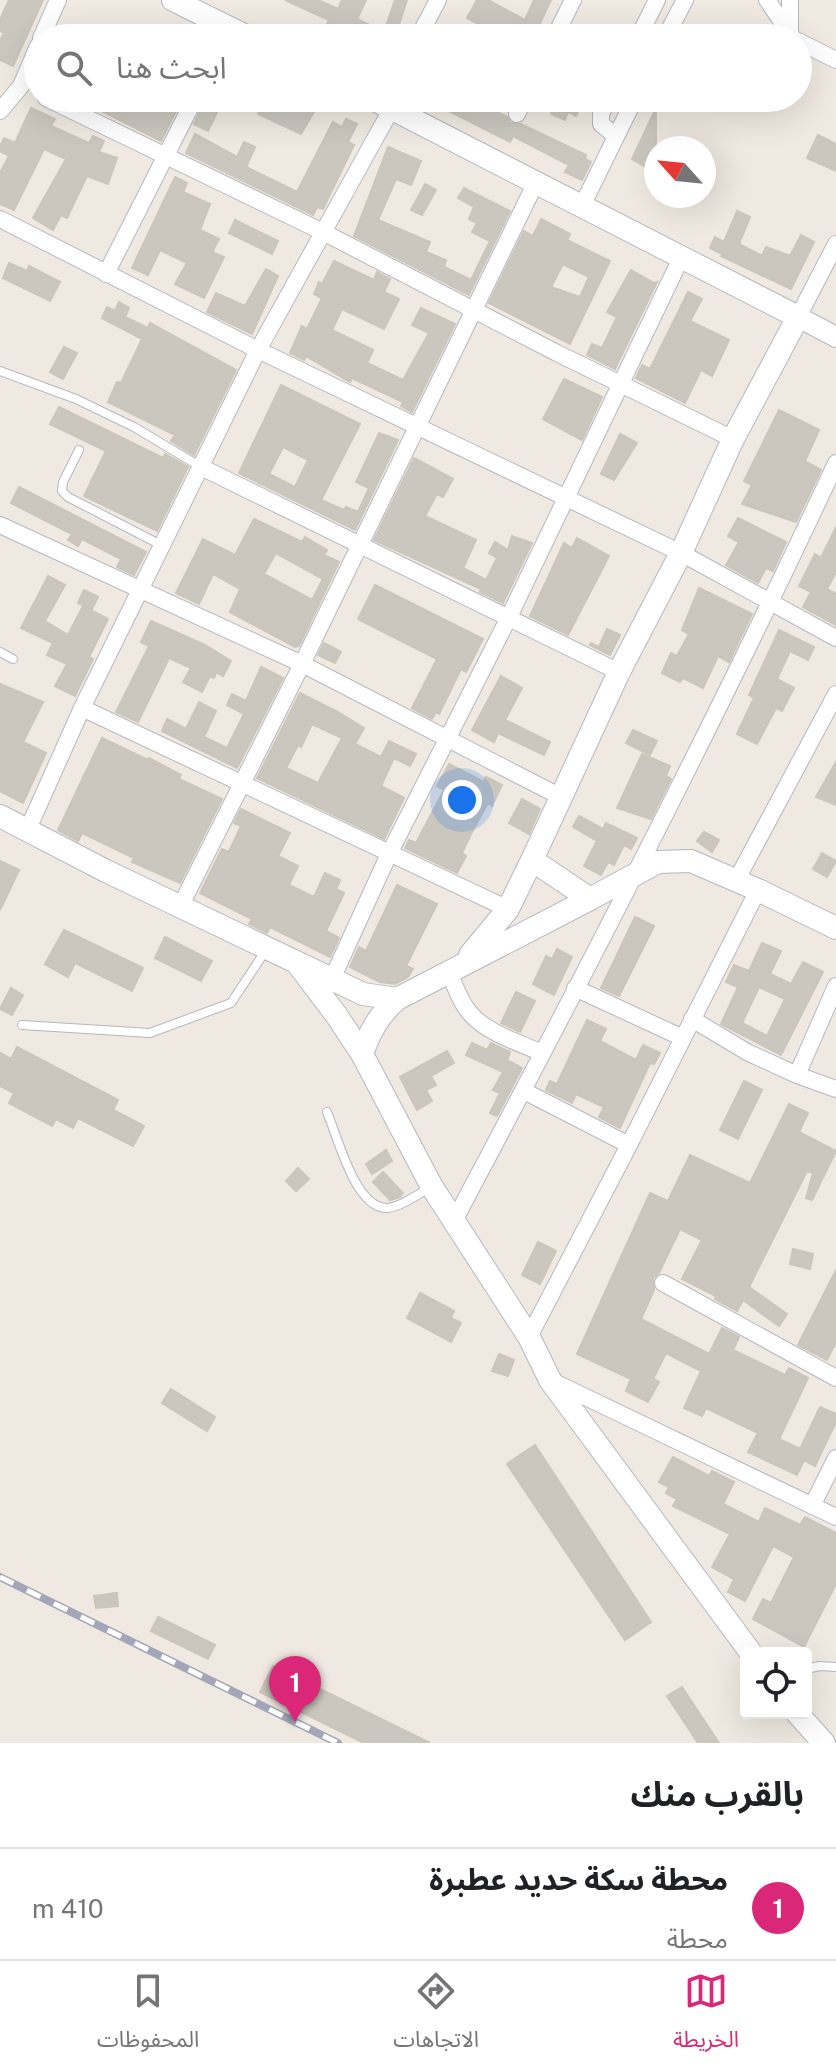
<!DOCTYPE html>
<html lang="ar">
<head>
<meta charset="utf-8">
<style>
	body { margin:0; font-family:"Public Sans","Noto Sans Arabic",sans-serif; background:#f2f2f2; color:#202124; direction:rtl }
	.controls { position:absolute; right:24px; bottom:24px; display:grid; overflow:hidden; border-radius:8px; box-shadow:0 8px 32px #0002 }
	.controls button { width:72px; height:72px; display:grid; place-items:center; padding:0; border:0; border-bottom:2px solid #e0e0e0; background:#fff; color:#202124; font:40px sans-serif }
	.compass { position:absolute; left:644px; top:136px; width:72px; height:72px; border-radius:50%; background:#fff; box-shadow:0 8px 32px #0002; rotate:297deg }
	.you { position:absolute; left:462px; top:800px; width:28px; height:28px; margin:-20px; border:6px solid #fff; border-radius:50%; background:#1a73e8; box-shadow:0 0 0 12px #1a73e833 }
	.badge { display:grid; place-items:center; width:52px; height:52px; border-radius:50%; background:#db2777; color:#fff; font-size:26px; font-weight:700 }
	.pin { position:absolute; translate:-50% -66px; filter:drop-shadow(0 2px 4px #0008) }
	.pin::after { content:''; position:absolute; top:42px; width:28px; height:24px; background:inherit; clip-path:polygon(0 0,100% 0,50% 100%) }
	.list { margin:0; padding:0; list-style:none }
	h2 { display:flex; justify-content:space-between; align-items:center; height:104px; margin:0; padding:0 32px; font-size:34px }
	h2 small { font-size:26px; font-weight:400; color:#757577 }
	.list li { display:grid; grid-template-columns:52px 1fr auto; gap:24px; align-items:center; box-sizing:border-box; height:112px; padding:0 32px; border-top:2px solid #e0e0e0 }
	.list b { display:block; font-size:30px; white-space:nowrap }
	.list p { margin:0; font-size:26px; white-space:nowrap; color:#757577 }
	.list em { font-size:26px; font-style:normal; color:#757577 }
	.icon { flex:none; width:44px; height:44px; fill:none; stroke:currentColor; stroke-width:2; stroke-linecap:round; stroke-linejoin:round }
	.map { position:relative; flex:none; width:836px; height:1743px; overflow:hidden; direction:ltr }
	.search { position:absolute; background:#fff; box-shadow:0 8px 32px #0002; left:24px; right:24px; top:24px; height:88px; display:flex; align-items:center; gap:20px; box-sizing:border-box; padding:0 28px; border-radius:44px; color:#757577; font-size:30px }
	.sheet { height:216px; background:#fff }
	nav { display:flex; justify-content:space-around; align-items:center; box-sizing:border-box; height:112px; border-top:2px solid #e0e0e0; background:#fff; font-size:22px; color:#757577 }
	nav a { display:grid; justify-items:center; gap:4px }
	nav .on { color:#db2777 }
	.map>svg:first-child { display:block }
	.building { fill:#cbc7bf; stroke:#cbc5ba; stroke-width:2; fill-rule:evenodd }
	.lines { fill:none; stroke-linecap:round; stroke-linejoin:round }
	.service-casing { stroke:#b4b7c1; stroke-width:10 }
	.minor-casing { stroke:#b4b7c1; stroke-width:18 }
	.tertiary-casing { stroke:#b4b7c1; stroke-width:22 }
	.secondary-casing { stroke:#b4b7c1; stroke-width:24 }
	.service { stroke:#fff; stroke-width:8 }
	.minor { stroke:#fff; stroke-width:16 }
	.tertiary { stroke:#fff; stroke-width:20 }
	.secondary { stroke:#fff; stroke-width:22 }
	.rail-casing { stroke:#a3a6b8; stroke-width:8 }
	.rail { stroke:#fff; stroke-width:5; stroke-dasharray:15; stroke-linecap:butt }
</style>
</head>
<body>
<div class="map">
<svg width="836" height="1743" viewBox="0 0 836 1743">
	<rect width="100%" height="100%" fill="#efe9e1"/>
	<!-- building -->
	<path class="building" d="M9 0H43L13 66 0 60V41L4 33 0 31V20Z
		M285 0H318L338 9 342 0H366L357 19 384 32 395 0H407L395 37 397 38H320L329 20Z
		M477 0H488L525 20 534 0H551L533 38H506L467 18Z
		M76 98H183L161 141Z
		M206 98H224L208 131 194 124Z
		M266 98H278L301 109 303 106 314 112 301 134 258 114Z
		M423 98H496L491 109 507 117 511 123 521 124 586 155 585 159 591 162 582 180 565 172 569 165 513 136 510 142Z
		M557 98H597L594 103 584 99 576 116 568 112 565 120 551 114Z
		M31 108 55 119 51 126 89 143 93 136 104 141 99 152 117 158 108 184 87 176 67 218 61 215 53 230 33 218 66 159 44 149 14 210 0 204V173L9 156 0 151V147L4 138 15 143Z
		M656 108V173L632 159Z
		M346 119 357 124 348 142 354 145 323 209 317 207 313 215 186 153 195 134 237 157 244 142 255 147 246 167 297 192 333 122 342 127Z
		M818 135 836 144V171L807 158Z
		M388 147 421 161 411 185 396 179 378 220 430 242 426 252 446 260 444 267 471 280 490 241 472 232 477 223 469 219 474 207 458 198 464 188 510 211 469 295 354 236Z
		M175 177 187 183 183 192 210 204 200 230 219 239 212 252 224 257 204 298 175 284 187 263 160 250 148 275 132 268Z
		M425 184 436 190 422 215 411 210Z
		M737 211 750 217 739 244 762 256 766 247 790 256 801 235 814 242 791 289 721 256 722 254 710 248 715 237 724 242Z
		M541 219 570 234 567 240 610 261 570 344 489 303 524 231 533 236ZM563 264 589 277 580 297 551 287Z
		M235 220 278 241 272 254 229 233Z
		M334 261 374 280 377 272 390 279 384 292 399 299 384 329 342 309 332 330 373 350 367 363 403 380 429 333 412 325 421 308 455 324 412 412 401 406 403 402 352 378 350 382 306 356 304 360 290 353 302 326 307 329 322 298 314 294 319 282 322 284Z
		M9 263 27 271 29 266 60 282 50 301 3 278Z
		M266 269 278 276 252 334 207 312 216 293 245 306Z
		M631 270 654 283 657 282 615 369 587 355 592 344 602 348 617 317 607 312Z
		M688 292 702 299 690 321 729 340 712 376 701 370 685 403 636 378 642 365 650 369Z
		M119 302 129 308 125 317 148 328 150 323 236 370 194 455 171 441 175 435 108 402 117 382 121 383 142 339 102 318 107 307 115 311Z
		M64 347 77 353 63 379 50 372Z
		M564 379 602 397 582 440 543 419Z
		M281 385 360 424 321 500 344 510 346 507 358 512 369 488 356 482 379 433 398 440 355 530 239 473ZM283 447 308 460 295 487 269 474Z
		M59 407 163 458 165 454 188 467 157 531 84 496 106 451 50 424Z
		M779 410 819 430 805 461 821 470 796 522 742 504 752 485 744 481Z
		M620 434 637 443 614 480 601 474Z
		M414 458 453 479 443 497 437 494 425 516 476 540 463 568 486 580 497 558 489 553 495 542 508 550 512 536 532 543 503 603 480 592 481 589 374 540Z
		M19 487 146 552 134 575 117 567 121 559 82 539 78 546 68 540 72 534 11 503Z
		M738 518 786 542 773 571 766 568 758 583 726 565 739 542 728 536Z
		M254 519 302 542 305 537 327 550 324 555 339 562 299 646 295 647 230 612 240 589 213 574 199 604 176 593 203 539 235 555ZM276 553 323 579 312 600 264 574Z
		M836 527V572L827 589 836 594V625L803 607 811 592 799 586 815 554 821 558Z
		M577 538 609 556 568 635 530 616 564 543 572 548Z
		M48 576 65 585 45 621 68 635 83 606 108 619 89 657 93 659 75 696 55 686 67 664 47 655 53 643 21 628Z
		M375 585 483 639 466 672 461 669 439 714 436 712 432 719 412 708 437 659 358 619Z
		M699 588 752 614 729 662 718 656 703 688 683 678 680 682 662 673 671 653 677 656 689 634 682 630Z
		M84 590 98 597 92 609 78 603Z
		M151 621 205 645 231 661 223 676 216 672 214 678 210 676 202 692 183 682 191 668 169 658 138 722 116 712 149 646 141 642Z
		M607 629 620 635 610 655 590 645 591 643 599 647Z
		M779 630 814 647 808 660 790 651 777 679 794 688 782 711 776 708 757 744 737 734 754 698 749 695Z
		M324 643 341 652 335 663 318 655Z
		M261 667 283 678 237 768 162 731 167 719 186 729 199 702 216 711 204 737 227 748 244 714 227 705 232 694 246 701Z
		M501 676 522 688 505 720 550 742 544 755 498 733 494 742 472 730Z
		M0 684 43 702 23 742 46 753 23 803 0 791Z
		M300 693 338 712 364 728 355 744 381 757 389 741 416 754 410 766 394 758 381 786 404 798 384 839 257 778ZM312 724 342 738 318 783 286 768 298 745 301 747Z
		M633 730 657 741 650 755 626 743Z
		M102 738 148 760 149 758 181 775 179 779 222 799 180 883 132 862 134 858 82 833 78 841 58 830Z
		M642 754 670 766 666 776 671 779 651 819 617 808Z
		M836 762V805L816 797Z
		M449 764 484 782 486 777 502 785 492 806 488 803 472 832 462 853 466 856 457 873 405 848 409 840 416 843 444 790 437 786Z
		M522 799 540 809 529 834 509 823Z
		M241 809 290 833 278 856 298 866 289 885 314 897 325 873 340 880 336 889 344 893 326 931 339 938 330 957 270 927 267 933 249 924 252 919 200 893 222 849 229 852 241 826 234 823Z
		M579 816 603 829 606 823 637 838 631 849 624 845 614 865 608 862 601 875 584 866 597 841 573 827Z
		M704 832 719 840 712 852 697 841Z
		M822 853 836 861 827 877 813 869Z
		M0 861 19 870 0 910Z
		M397 885 437 904 406 966 413 969 408 977 395 984 380 982 350 967 359 947 366 951Z
		M635 917 654 926 619 996 601 988Z
		M64 930 143 968 132 991 75 963 68 977 45 964Z
		M165 937 212 961 201 981 155 958Z
		M762 943 781 951 770 974 791 984 803 962 823 972 781 1055 721 1024 738 987 726 982 734 965 749 971ZM759 987 785 999 767 1036 742 1023Z
		M557 949 572 957 554 995 533 984 546 956 552 959Z
		M11 988 23 995 12 1015 0 1009Z
		M516 992 535 1001 520 1032 501 1023Z
		M587 1020 606 1029 600 1041 636 1060 643 1045 660 1053 654 1064 650 1063 620 1128 599 1117 604 1107 576 1094 572 1103 546 1090 550 1081 557 1084Z
		M472 1043 487 1050 491 1043 510 1052 507 1060 522 1068 497 1116 490 1113 500 1093 493 1090 503 1072 466 1055Z
		M17 1047 118 1100 113 1110 144 1126 133 1146 78 1118 73 1128 56 1119 52 1126 9 1103 14 1093 0 1086V1053L11 1059Z
		M447 1051 454 1063 431 1076 436 1085 426 1090 432 1101 417 1110 400 1077Z
		M744 1081 762 1090 738 1139 720 1130Z
		M789 1104 808 1113 799 1132 836 1151 812 1200 806 1198 813 1173 807 1171 749 1287 787 1314 779 1326 743 1300 737 1311 715 1299 716 1296 682 1279 702 1240 680 1229 659 1273 653 1278 654 1290 641 1319 709 1354 722 1328 739 1337 733 1350 785 1375 789 1368 808 1378 779 1439 800 1449 820 1407 836 1414V1422L815 1466 804 1460 797 1475 748 1452 758 1433 706 1408 702 1416 684 1408 701 1371 666 1353 653 1379 659 1382 648 1402 626 1391 631 1379 577 1354 650 1193 668 1201 690 1155 750 1183Z
		M386 1150 392 1161 372 1174 366 1164Z
		M298 1168 309 1179 296 1191 286 1181Z
		M383 1172 403 1193 400 1197 390 1200 373 1182Z
		M538 1242 556 1251 540 1284 522 1275Z
		M793 1249 813 1254 810 1269 790 1264Z
		M836 1270V1342L827 1360 798 1345Z
		M420 1293 454 1311 451 1318 461 1323 451 1342 407 1318Z
		M499 1354 514 1360 508 1376 492 1371Z
		M171 1389 215 1417 207 1431 162 1403Z
		M535 1445 651 1622 625 1640 507 1464Z
		M673 1457 709 1476 712 1471 734 1482 723 1504 759 1522 765 1508 800 1525 805 1517 836 1533V1584L804 1647 753 1619 763 1599 771 1603 794 1557 773 1546 745 1601 728 1592 734 1579 712 1567 730 1534 673 1506 677 1499 666 1493 669 1487 659 1482Z
		M117 1593 118 1606 96 1608 94 1596Z
		M158 1617 215 1645 208 1659 151 1631Z
		M273 1666 430 1743H364L260 1692Z
		M682 1687 719 1743H698L667 1696Z"/>
	<g class="lines">
		<defs>
			<path id="service" d="M0 371 76 399 134 427 201 467
				M79 450 63 482 62 491 68 497 163 546
				M0 652 13 659
				M22 1025 150 1033 231 1003 266 950
				M327 1112C338 1138 355 1207 386 1208 400 1208 419 1193 431 1187
				M806 1669 820 1666 836 1667"/>
			<path id="minor" d="M767 0 793 38
				M790 35V0
				M41 38 58 0
				M418 38 438 0
				M554 38 573 0
				M638 38 657 0
				M665 38 685 0
				M798 41 836 60
				M46 98 323 232 557 353 733 439
				M609 98 601 114V124L616 136
				M0 111 21 86 38 46
				M517 114 525 98
				M582 206 635 98
				M0 219 258 350 681 553 836 638
				M106 274 195 98
				M798 317 836 244
				M201 467 619 672
				M0 525 302 664 561 797
				M82 708 508 909
				M28 829 82 708 258 350 392 108
				M736 881 836 694
				M180 907 302 664 536 182
				M449 973C455 985 460 1002 469 1012 486 1033 518 1042 542 1053
				M332 979 389 854 509 617 682 256
				M575 988 683 1038
				M692 1019 747 1052 797 1075 836 1089
				M797 1075 836 986
				M524 1091 629 1145
				M454 1221C587 971 717 719 836 463
				M663 1283 836 1378
				M529 1337 629 1145 758 890
				M552 1381 836 1517
				M812 1506 836 1458"/>
			<path id="tertiary" d="M798 317 836 337"/>
			<path id="secondary" d="M173 0 250 38
				M371 98 798 317 733 439 681 553 619 672 532 860 590 899 658 862 691 861 758 890 836 928
				M0 816 106 871 363 994 397 999 590 899
				M470 955 508 909 532 860
				M297 963 337 1016 362 1054 432 1187 529 1337 550 1380 751 1653
				M362 1054C370 1031 379 1015 397 999
				M797 1713 824 1743"/>
		</defs>
		<!-- service casing -->
		<use href="#service" class="service-casing"/>
		<!-- minor casing -->
		<use href="#minor" class="minor-casing"/>
		<!-- tertiary casing -->
		<use href="#tertiary" class="tertiary-casing"/>
		<!-- secondary casing -->
		<use href="#secondary" class="secondary-casing"/>
		<!-- service -->
		<use href="#service" class="service"/>
		<!-- minor -->
		<use href="#minor" class="minor"/>
		<!-- tertiary -->
		<use href="#tertiary" class="tertiary"/>
		<!-- secondary -->
		<use href="#secondary" class="secondary"/>
		<defs>
			<path id="rail" d="M0 1577 338 1743"/>
		</defs>
		<!-- rail casing -->
		<use href="#rail" class="rail-casing"/>
		<!-- rail -->
		<use href="#rail" class="rail"/>
	</g>
</svg>
<div class="controls">
<button><svg class="icon" aria-label="locate" viewBox="0 0 24 24"><circle cx="12" cy="12" r="6"/><path d="M12 2v4M12 18v4M2 12h4M18 12h4"/></svg></button>
</div>
<svg class="compass" viewBox="-18 -18 36 36"><path d="M0-13l5 13h-10z" fill="#e53935"/><path d="M0 13l5-13h-10z" fill="#757577"/></svg>
<div class="you"></div>
<div class="pin badge" style="left:295px;top:1722px">1</div>
<div class="search"><svg class="icon" aria-label="search" viewBox="0 0 24 24"><circle cx="10" cy="10" r="6"/><path d="M15 15l6 6"/></svg>ابحث هنا</div>
</div>
<section class="sheet">
<h2>بالقرب منك<small></small></h2>
<ul class="list">
<li><span class="badge">1</span><div><b>محطة سكة حديد عطبرة</b><p>محطة</p></div><em>410 m</em></li>
</ul>
</section>
<nav>
<a class="on"><svg class="icon" aria-label="map" viewBox="0 0 24 24"><path d="M3 6l6-2 6 2 6-2v14l-6 2-6-2-6 2zM9 4v14M15 6v14"/></svg>الخريطة</a>
<a><svg class="icon" aria-label="directions" viewBox="0 0 24 24"><path d="M12 3l9 9-9 9-9-9zM9 14v-3h6M13 9l2 2-2 2"/></svg>الاتجاهات</a>
<a><svg class="icon" aria-label="saved" viewBox="0 0 24 24"><path d="M7 4h10v16l-5-4-5 4z"/></svg>المحفوظات</a>
</nav>
</body>
</html>
